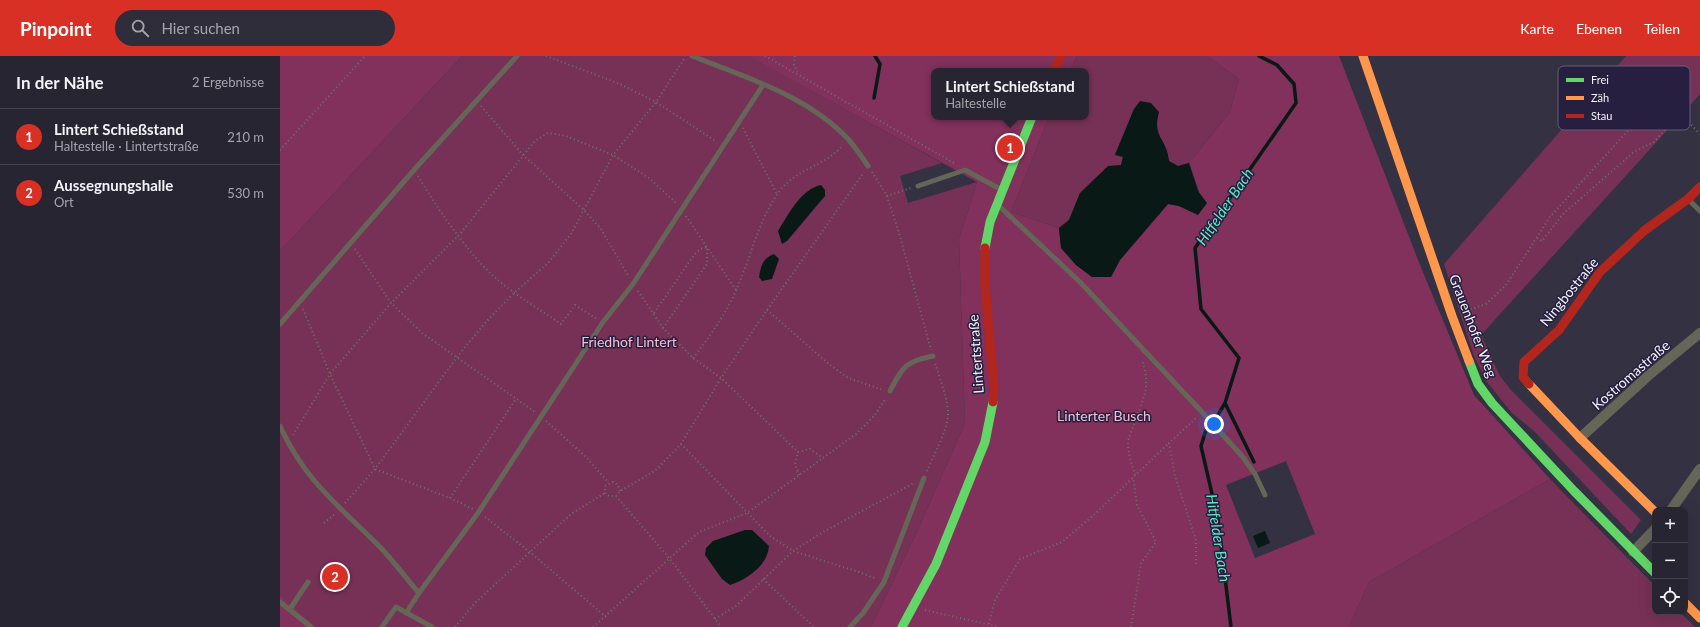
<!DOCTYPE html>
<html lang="de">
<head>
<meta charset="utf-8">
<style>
	body { margin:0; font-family:Lato,sans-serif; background:#2f2d3a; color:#f1f3f6 }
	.controls { position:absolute; right:12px; bottom:12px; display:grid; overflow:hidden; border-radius:8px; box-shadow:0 4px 16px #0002 }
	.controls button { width:36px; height:36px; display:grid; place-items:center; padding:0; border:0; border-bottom:1px solid #43424d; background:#272532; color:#f1f3f6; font:20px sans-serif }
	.you { position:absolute; left:934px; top:368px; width:14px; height:14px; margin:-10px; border:3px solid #fff; border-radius:50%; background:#1a73e8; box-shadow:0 0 0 6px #1a73e833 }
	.badge { display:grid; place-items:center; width:26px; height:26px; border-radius:50%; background:#d93025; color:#fff; font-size:13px; font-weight:700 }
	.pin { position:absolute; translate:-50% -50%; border:2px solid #fff; box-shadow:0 1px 4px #0006 }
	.popup { position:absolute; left:651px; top:12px; width:158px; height:52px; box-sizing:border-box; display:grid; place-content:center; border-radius:8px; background:#272532; filter:drop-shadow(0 1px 3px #0005); font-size:13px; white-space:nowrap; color:#a4a5ac }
	.popup b { font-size:15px; color:#f1f3f6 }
	.popup::after { content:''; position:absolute; left:50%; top:100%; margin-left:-8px; border:8px solid transparent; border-top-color:#272532 }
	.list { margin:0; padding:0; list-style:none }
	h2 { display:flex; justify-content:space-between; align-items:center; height:52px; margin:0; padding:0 16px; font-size:17px }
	h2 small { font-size:13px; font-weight:400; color:#a4a5ac }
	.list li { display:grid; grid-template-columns:26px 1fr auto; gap:12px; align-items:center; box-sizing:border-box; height:56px; padding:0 16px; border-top:1px solid #43424d }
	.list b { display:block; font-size:15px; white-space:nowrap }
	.list p { margin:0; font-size:13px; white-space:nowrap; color:#a4a5ac }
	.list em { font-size:13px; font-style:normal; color:#a4a5ac }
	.icon { flex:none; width:22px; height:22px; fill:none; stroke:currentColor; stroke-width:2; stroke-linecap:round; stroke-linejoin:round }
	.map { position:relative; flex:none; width:1420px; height:571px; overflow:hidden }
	header { display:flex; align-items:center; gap:24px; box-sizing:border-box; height:56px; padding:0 20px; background:#d93025; color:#fff }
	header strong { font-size:19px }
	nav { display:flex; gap:22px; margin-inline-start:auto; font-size:14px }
	.search { width:280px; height:36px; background:#2f2d3a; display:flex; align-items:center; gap:10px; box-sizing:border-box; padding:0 14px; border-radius:22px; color:#a4a5ac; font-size:15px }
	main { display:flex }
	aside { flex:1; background:#272532 }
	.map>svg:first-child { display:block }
	.green { fill:#773156 }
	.forest { fill:#81315c; fill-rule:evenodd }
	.water { fill:#091915 }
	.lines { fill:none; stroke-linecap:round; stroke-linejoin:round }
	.stream { stroke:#091915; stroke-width:3.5 }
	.path { stroke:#70706a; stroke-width:2; stroke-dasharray:1 3; stroke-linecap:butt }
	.lane { stroke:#666658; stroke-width:5 }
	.street { stroke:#666658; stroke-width:10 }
	.fast { stroke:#63d668; stroke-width:9 }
	.slow { stroke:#ff974d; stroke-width:9 }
	.jam { stroke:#b3261e; stroke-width:9 }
	.labels { text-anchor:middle; stroke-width:3; stroke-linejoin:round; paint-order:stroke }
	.street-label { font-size:14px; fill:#f4f3fc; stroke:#261f3f }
	.park-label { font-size:14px; fill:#f4c0d5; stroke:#261f3f }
	.water-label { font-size:15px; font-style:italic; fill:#5ee8c3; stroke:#261f3f }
	.key { fill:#261f3f; stroke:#645f78; stroke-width:1 }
	.key-label { font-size:11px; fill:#f4f3fc }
</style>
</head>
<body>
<header>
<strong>Pinpoint</strong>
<div class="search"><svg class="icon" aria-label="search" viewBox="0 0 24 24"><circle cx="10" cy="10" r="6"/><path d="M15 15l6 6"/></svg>Hier suchen</div>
<nav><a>Karte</a><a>Ebenen</a><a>Teilen</a></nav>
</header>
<main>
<aside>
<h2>In der Nähe<small>2 Ergebnisse</small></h2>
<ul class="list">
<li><span class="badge">1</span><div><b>Lintert Schießstand</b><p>Haltestelle · Lintertstraße</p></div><em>210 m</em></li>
<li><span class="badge">2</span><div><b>Aussegnungshalle</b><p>Ort</p></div><em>530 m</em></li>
</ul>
</aside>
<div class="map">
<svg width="1420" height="571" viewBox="0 0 1420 571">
	<rect width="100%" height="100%" fill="#343142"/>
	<!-- green -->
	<path class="green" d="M182 0H470L662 107 620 120 628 147 697 126 679 183 685 367 635 480 591 571H37L0 538V195Z
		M797 0H927L959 23 950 56 909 107 898 110 889 105C887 82 872 82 878 56L854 53 835 98 843 101 841 109 800 137 789 164 779 172 731 156 769 61H806V15H790Z
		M1346 0H1420V38L1405 55 1400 52 1390 64 1392 69 1201 279 1220 320 1231 334 1361 464 1351 478 1254 375 1231 356 1207 326 1194 300 1164 208Z
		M1270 423 1375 530V556H1400L1415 571H1069L1089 526Z"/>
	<!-- forest -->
	<path class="forest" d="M0 0H182L0 195Z
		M469 0H797L790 15H654V61H769L731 156 779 172 781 192 796 209 812 221H831L840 204 888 148 899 150 918 159 919 135 909 107 950 56 959 23 927 0H1059L1140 209 1194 339 1270 423 1089 526 1069 571H591L635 480 685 367 679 183 697 126ZM1006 405 1035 478 975 502 946 429Z
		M0 538 37 571H0Z"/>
	<!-- water -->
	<path class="water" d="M860 45 871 47 879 56C872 82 887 82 889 105L898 110 909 107 918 135 927 147 918 159 899 150 888 148 840 204 831 221H812L796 209 781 192 779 172 789 164 800 137 828 110 841 109 843 101 835 99 854 53Z
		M541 129 545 134V140L507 185 502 188 498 175C508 159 521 133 541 129Z
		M494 198 499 203 492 223 482 225 479 221C481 210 482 203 494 198Z
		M465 474H472L489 490C488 509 467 524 450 529L442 523 425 499 426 492 433 485Z
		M985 475 990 487 978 492 973 480Z"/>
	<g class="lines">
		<!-- stream -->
		<path class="stream" d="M594 42 600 8 595 0
			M945 347 974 406
			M935 364 945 347 959 302 921 253 915 192 1016 47 1014 28 997 9 979 0
			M927 371 921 390 938 464 951 571"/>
		<!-- path -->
		<path class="path" d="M266 0 340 28 376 46 437 86
			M485 0 676 108
			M515 0 514 8 517 16
			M201 50 243 99 304 154 321 173 349 221
			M463 72 497 138
			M0 94 85 0
			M592 116 607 140 631 132
			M138 120C158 153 180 186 207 214 228 235 256 251 281 268L295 249 317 263
			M607 140 620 180 651 294
			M406 160 456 234
			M1257 182 1262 185 1284 157 1354 96 1374 86 1400 57 1420 78
			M75 193 111 247 142 277 255 356
			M358 235 383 272 413 302 441 322 518 396
			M23 253 50 318 95 413 170 442 193 453
			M487 254 550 309 568 322 603 334
			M1183 256 1206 248 1226 229 1270 161 1352 70 1364 59
			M374 257 414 199 420 193 427 191V208L383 272
			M413 302C430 280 446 258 457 232 471 201 478 165 498 137 516 112 546 110 563 89
			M266 365 305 400 328 426
			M13 379 50 318 111 247 179 179 255 85 268 77 286 80 333 99 369 122 396 147
			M401 388 490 480 513 495 579 516 597 523
			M647 415C653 400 667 376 668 359 668 342 660 324 655 307
			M519 419 515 408 518 396 530 393 543 402
			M855 419C852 409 848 398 848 386 849 381 851 376 853 371 862 343 872 334 862 304
			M340 435 338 429 333 426 325 430V437L329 440H336L340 435 375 415 401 388 441 322 487 254 584 116
			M336 440 390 503 441 571
			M170 442 236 343
			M65 447 95 413 177 301 205 267 234 237 268 207 291 178 333 99 376 46 404 3
			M205 461 251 497 326 561
			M44 467 55 458
			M916 508V484L895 420 889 387 917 361
			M483 523 534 571
			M645 554 719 571
			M435 563 456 550 513 495 543 476 634 427
			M709 568 715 544 740 503 782 486 815 458 889 387
			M175 571 195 547 291 458 325 437
			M313 571 419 476 467 457 576 378 595 359 606 342
			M851 571 861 507 876 486 857 449 853 421"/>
		<!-- lane -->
		<path class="lane" d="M412 0C465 21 528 40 568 83 575 91 582 101 588 110
			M638 130 685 114 722 134
			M1409 144 1420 155
			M719 150 800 226 921 355 962 400 975 418 985 439
			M0 268 134 114 237 0
			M610 335C623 311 624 306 653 300
			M0 370C25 425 60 451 101 492 114 506 126 522 139 537L126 557
			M139 537 198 457 323 266 353 228 483 29
			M0 546 31 571
			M10 553 28 526
			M102 571 116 551 152 571
			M570 571 583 557 604 526 644 422"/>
		<!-- street -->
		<path class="street" d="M1300 382 1368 320 1420 277
			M1391 454 1420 413
			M1353 496 1375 473"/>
		<!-- fast -->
		<path class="fast" d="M705 192 710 166 752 61
			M1189 305 1198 328 1212 347 1294 435 1375 517
			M622 571 656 508 705 386 713 346"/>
		<!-- slow -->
		<path class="slow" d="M1083 0 1172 260 1189 305
			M1249 328 1300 382 1375 456
			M1405 547 1420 562"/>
		<!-- jam -->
		<path class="jam" d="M774 15 781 0
			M705 192V230L714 330 713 346
			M1249 328 1243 321 1244 306 1279 274 1320 216 1365 174 1408 143 1420 131"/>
	</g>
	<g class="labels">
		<!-- street labels -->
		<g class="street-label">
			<text transform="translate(1289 236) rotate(-51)" y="5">Ningbostraße</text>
			<text transform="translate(1193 270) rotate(69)" y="5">Grauenhofer Weg</text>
			<text transform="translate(696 298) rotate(-94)" y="5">Lintertstraße</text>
			<text transform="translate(1351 319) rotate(-41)" y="5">Kostromastraße</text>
		</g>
		<!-- park labels -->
		<g class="park-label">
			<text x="349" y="291">Friedhof Lintert</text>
			<text x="824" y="365">Linterter Busch</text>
		</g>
		<!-- water labels -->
		<g class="water-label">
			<text transform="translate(945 151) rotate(-56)" y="5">Hitfelder Bach</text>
			<text transform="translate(938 482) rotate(81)" y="5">Hitfelder Bach</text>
		</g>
	</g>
	<!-- legend -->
	<rect x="1278" y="10" width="132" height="64" rx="6" class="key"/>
	<rect x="1286" y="22" width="18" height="4" fill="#63d668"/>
	<rect x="1286" y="40" width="18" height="4" fill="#ff974d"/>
	<rect x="1286" y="58" width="18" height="4" fill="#b3261e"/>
	<g class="key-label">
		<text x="1311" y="28">Frei</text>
		<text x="1311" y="46">Zäh</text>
		<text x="1311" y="64">Stau</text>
	</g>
</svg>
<div class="controls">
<button>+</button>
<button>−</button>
<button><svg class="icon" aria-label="locate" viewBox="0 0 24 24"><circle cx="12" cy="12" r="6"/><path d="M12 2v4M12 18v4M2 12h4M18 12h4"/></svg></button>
</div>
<div class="you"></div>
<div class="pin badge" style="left:730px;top:92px">1</div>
<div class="popup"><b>Lintert Schießstand</b>Haltestelle</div>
<div class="pin badge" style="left:55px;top:521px">2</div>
</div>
</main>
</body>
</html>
